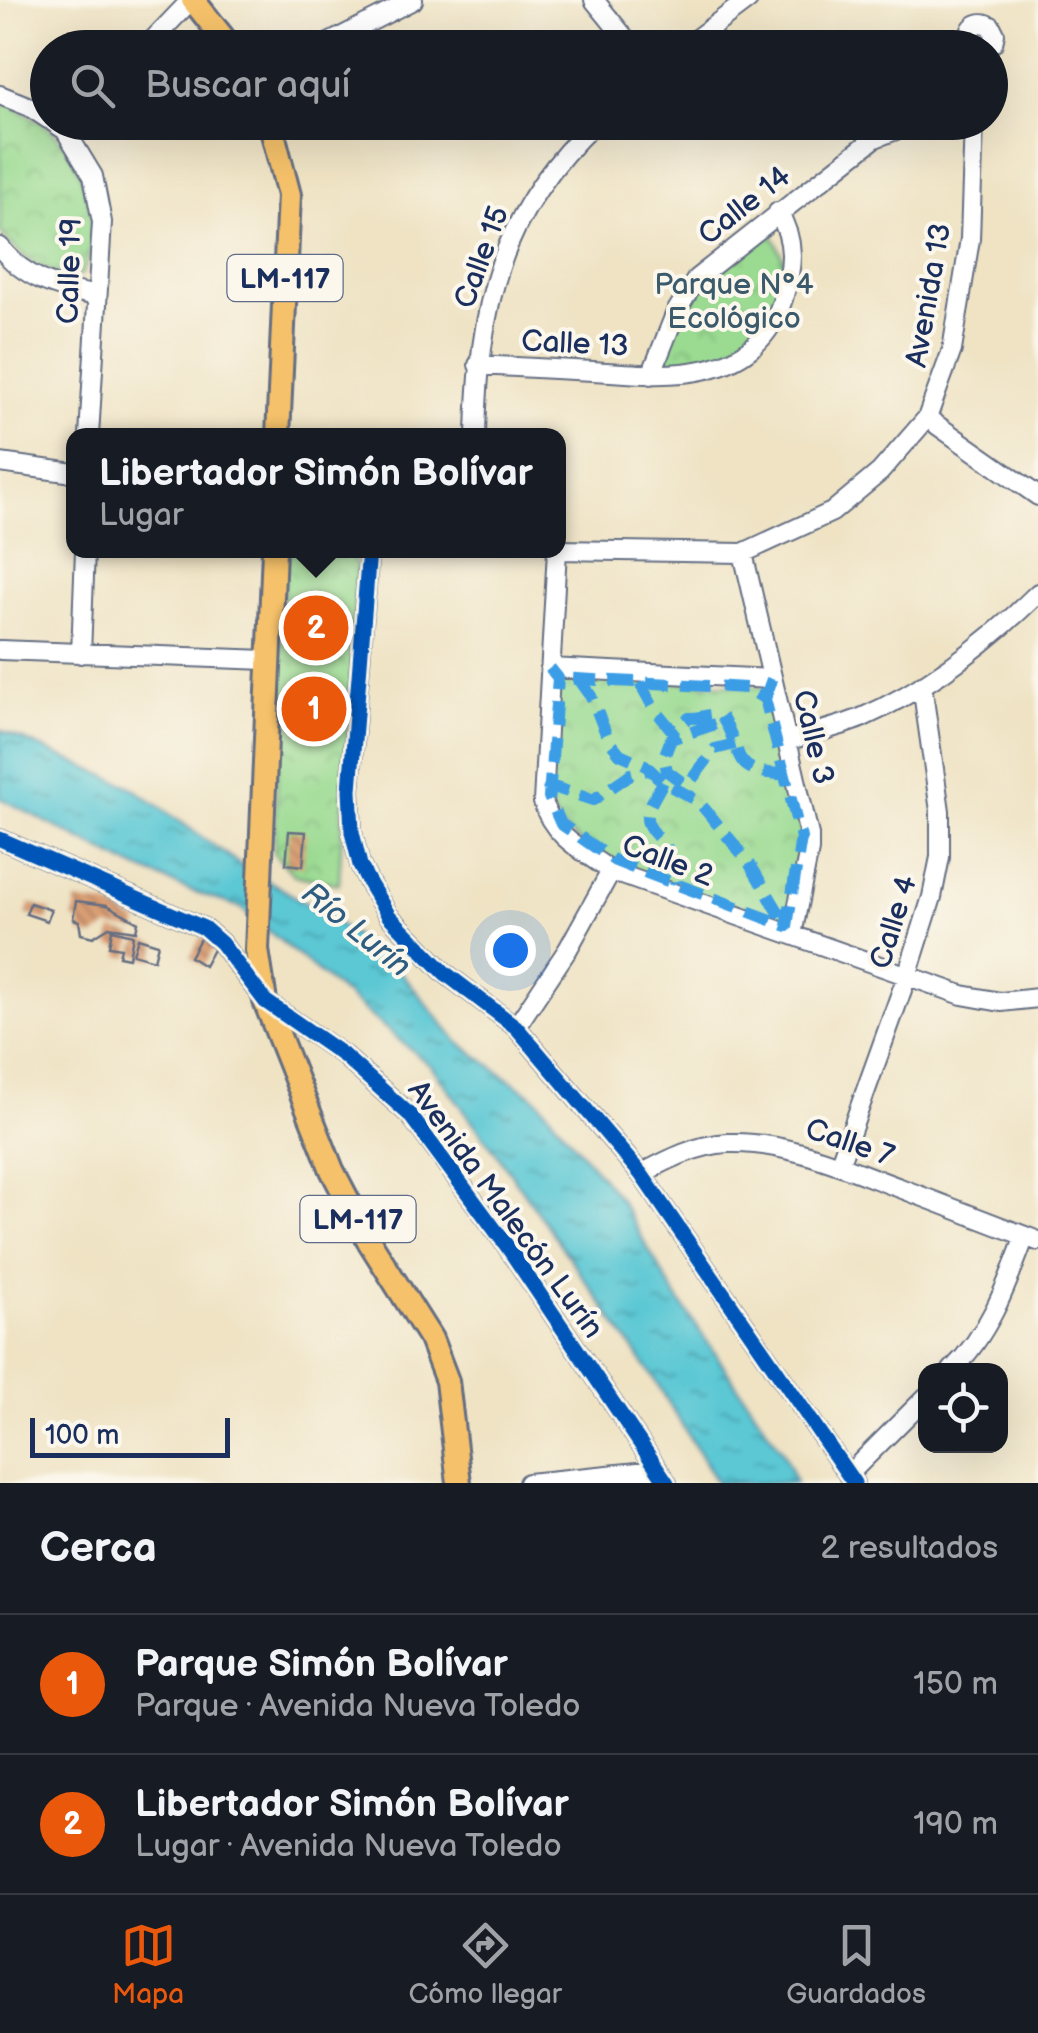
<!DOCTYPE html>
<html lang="es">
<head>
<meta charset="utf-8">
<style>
	body { margin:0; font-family:"Balsamiq Sans",sans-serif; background:#20242c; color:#f1f3f6 }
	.controls { position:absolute; right:30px; bottom:30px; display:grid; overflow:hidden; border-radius:20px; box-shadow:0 10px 40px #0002 }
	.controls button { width:90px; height:90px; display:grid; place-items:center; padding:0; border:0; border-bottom:2px solid #363941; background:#171b24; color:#f1f3f6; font:50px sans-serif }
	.scale { position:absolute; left:30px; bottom:25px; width:200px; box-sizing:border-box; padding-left:10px; border:5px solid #1b2f5e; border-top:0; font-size:28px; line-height:35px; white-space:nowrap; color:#1b2f5e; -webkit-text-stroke:8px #fbf7ec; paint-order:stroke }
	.you { position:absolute; left:510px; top:950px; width:35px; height:35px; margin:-25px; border:8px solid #fff; border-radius:50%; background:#1a73e8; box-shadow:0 0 0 15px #1a73e833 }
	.badge { display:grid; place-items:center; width:65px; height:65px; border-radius:50%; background:#ea580c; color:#fff; font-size:32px; font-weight:700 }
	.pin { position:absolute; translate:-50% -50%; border:5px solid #fff; box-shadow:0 2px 10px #0006 }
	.popup { position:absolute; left:66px; top:428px; width:500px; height:130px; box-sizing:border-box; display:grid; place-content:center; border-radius:20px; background:#171b24; filter:drop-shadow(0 2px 8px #0005); font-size:32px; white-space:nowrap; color:#9ea1a6 }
	.popup b { font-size:38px; color:#f1f3f6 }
	.popup::after { content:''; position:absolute; left:50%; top:100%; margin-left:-20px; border:20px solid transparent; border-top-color:#171b24 }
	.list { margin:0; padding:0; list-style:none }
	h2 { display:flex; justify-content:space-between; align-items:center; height:130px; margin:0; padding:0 40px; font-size:42px }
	h2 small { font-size:32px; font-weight:400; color:#9ea1a6 }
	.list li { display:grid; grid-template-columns:65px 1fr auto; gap:30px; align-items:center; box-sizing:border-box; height:140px; padding:0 40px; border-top:2px solid #363941 }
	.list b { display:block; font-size:38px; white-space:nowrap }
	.list p { margin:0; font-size:32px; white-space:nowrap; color:#9ea1a6 }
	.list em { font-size:32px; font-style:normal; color:#9ea1a6 }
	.icon { flex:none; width:55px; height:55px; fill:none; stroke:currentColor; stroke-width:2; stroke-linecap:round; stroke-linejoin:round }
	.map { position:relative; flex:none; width:1038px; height:1483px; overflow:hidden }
	.search { position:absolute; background:#171b24; box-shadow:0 10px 40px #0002; left:30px; right:30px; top:30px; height:110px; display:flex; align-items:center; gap:25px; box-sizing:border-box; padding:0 35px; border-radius:55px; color:#9ea1a6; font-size:38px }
	.sheet { height:410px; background:#171b24 }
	nav { display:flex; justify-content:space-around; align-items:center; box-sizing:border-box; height:140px; border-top:2px solid #363941; background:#171b24; font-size:28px; color:#9ea1a6 }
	nav a { display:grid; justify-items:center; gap:5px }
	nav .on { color:#ea580c }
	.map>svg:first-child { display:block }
	.park { fill:url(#park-crowns); stroke:#5a8478; stroke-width:2.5 }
	.water { fill:url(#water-ripples); stroke:#3c7c99; stroke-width:2.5 }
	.building { fill:url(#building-back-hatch) }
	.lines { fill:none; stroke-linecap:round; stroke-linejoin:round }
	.minor-casing { stroke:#656e82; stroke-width:22 }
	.major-casing { stroke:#656e82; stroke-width:28 }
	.minor { stroke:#fff; stroke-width:18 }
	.major { stroke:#f5c16b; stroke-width:22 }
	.quiet { stroke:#3b9de6; stroke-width:12; stroke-dasharray:25 12; stroke-linecap:butt }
	.cycleway-casing { stroke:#fbf7ec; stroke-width:21 }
	.cycleway { stroke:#0057b8; stroke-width:15 }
	.labels { text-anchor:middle; stroke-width:8; stroke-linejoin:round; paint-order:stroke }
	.shield { fill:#fbf7ec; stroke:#5e6b89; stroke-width:2.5 }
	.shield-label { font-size:28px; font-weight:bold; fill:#1b2f5e }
	.street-label { font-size:30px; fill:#1b2f5e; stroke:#fbf7ec }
	.park-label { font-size:30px; fill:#3b5a6b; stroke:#fbf7ec }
	.water-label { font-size:32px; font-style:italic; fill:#2e5d81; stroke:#fbf7ec }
</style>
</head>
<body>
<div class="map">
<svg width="1038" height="1483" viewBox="0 0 1038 1483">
	<defs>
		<pattern id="park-crowns" width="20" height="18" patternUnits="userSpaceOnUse" patternTransform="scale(2.5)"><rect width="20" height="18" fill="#9ada91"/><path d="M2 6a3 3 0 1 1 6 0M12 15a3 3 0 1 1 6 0" fill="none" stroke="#84bb7f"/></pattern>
		<pattern id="water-ripples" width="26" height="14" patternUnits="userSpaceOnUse" patternTransform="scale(2.5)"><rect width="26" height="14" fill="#5cc8d4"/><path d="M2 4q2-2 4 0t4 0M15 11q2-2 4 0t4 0" fill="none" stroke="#4ba3af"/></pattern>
		<pattern id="building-back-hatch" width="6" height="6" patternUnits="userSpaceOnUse" patternTransform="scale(2.5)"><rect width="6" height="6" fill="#da9f75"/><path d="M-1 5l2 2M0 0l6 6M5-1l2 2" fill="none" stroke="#b08263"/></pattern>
	</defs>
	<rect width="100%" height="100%" fill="#fbf7ec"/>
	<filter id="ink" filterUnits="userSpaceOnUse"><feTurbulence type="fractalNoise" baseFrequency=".01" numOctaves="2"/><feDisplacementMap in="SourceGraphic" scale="20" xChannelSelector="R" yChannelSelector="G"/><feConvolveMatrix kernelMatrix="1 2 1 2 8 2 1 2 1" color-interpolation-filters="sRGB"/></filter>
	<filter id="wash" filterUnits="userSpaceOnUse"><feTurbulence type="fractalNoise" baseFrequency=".0048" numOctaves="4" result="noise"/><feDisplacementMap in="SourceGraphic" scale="40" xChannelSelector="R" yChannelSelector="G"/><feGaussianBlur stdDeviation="2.25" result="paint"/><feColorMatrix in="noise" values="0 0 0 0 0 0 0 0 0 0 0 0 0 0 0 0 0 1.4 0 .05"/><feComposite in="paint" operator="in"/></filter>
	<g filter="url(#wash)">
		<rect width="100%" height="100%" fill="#efe3c4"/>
		<!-- park -->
		<path class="park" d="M0 100C16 109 35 117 49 128 84 157 106 235 81 275 48 277 19 257 0 231Z
			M771 232 787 266C780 284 775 311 763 326 739 360 699 364 662 369L671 335 707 276 763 233Z
			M291 553 352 557 357 565 339 884 294 875 274 853 285 560Z
			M555 674 761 687 769 698 804 836 790 931C732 909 569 865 549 805 544 789 554 698 555 674Z"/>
		<!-- water -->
		<path class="water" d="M0 730 132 787 235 861 324 914 392 962 458 1042 537 1099 619 1198 672 1290 783 1453 796 1483H717L655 1380 497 1154 432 1067 240 907 189 890 128 864 0 798Z"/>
		<g id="blocks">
			<!-- building -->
			<path class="building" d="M289 831 306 832 303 866 286 864Z
				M76 901 107 905 138 922 136 931 109 927 93 937 81 934 79 921 73 919Z
				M30 903 51 910 47 921 26 914Z
				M112 930 133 935 129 958 119 956 121 948 109 946Z
				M201 937 215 946 204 966 190 957Z
				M138 938 158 944 154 960 133 954Z"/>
		</g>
	</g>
	<g filter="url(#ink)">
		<use href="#blocks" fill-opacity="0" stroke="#656e82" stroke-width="2.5"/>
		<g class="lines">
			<defs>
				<path id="minor" d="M594 0 633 48
					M145 48 191 0
					M319 48 413 0
					M684 48 748 0
					M978 48 970 40C968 26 979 19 991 26L995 34 993 43 986 48
					M0 95 30 107 48 119
					M53 122 65 130 93 176 102 222 89 436
					M0 247C24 279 59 288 96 296
					M478 365C516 367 555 369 593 371 666 376 755 386 783 299 793 266 796 242 778 212
					M651 375 676 312 697 278 875 138 917 122
					M927 418 1038 496
					M476 436C479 307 499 213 596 122
					M0 463 74 473
					M369 550 350 790 352 832 360 865 369 883 389 916 445 973 516 1027 641 1174 854 1483
					M557 550 543 802C552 836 583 851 611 871L962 995 1001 1002 1038 998
					M558 550 743 553 832 512 880 472 927 418 952 350 970 239 974 122
					M743 553 809 835V850L792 935
					M0 650 270 660
					M81 654 85 550
					M550 668 772 679
					M787 741C811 733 837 728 861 718 927 689 987 643 1038 593
					M0 839 204 928 221 943 265 1001 343 1055 410 1115 507 1246 667 1483
					M516 1027 568 949 611 871
					M839 1165 907 976 932 897 940 857V811L922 685
					M641 1174C669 1159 696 1145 728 1143 788 1141 845 1168 900 1188 946 1206 992 1223 1038 1241
					M952 1370C990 1333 1007 1284 1025 1236
					M848 1475 926 1397
					M528 1483 658 1470"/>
				<path id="major" d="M193 0 231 48
					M270 122 289 195 278 436
					M274 550 257 950 265 1001 332 1170 369 1241 431 1339 447 1381 459 1483"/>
			</defs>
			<!-- minor casing -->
			<use href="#minor" class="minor-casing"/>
			<!-- major casing -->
			<use href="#major" class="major-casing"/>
			<!-- minor -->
			<use href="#minor" class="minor"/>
			<!-- major -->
			<use href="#major" class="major"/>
			<!-- quiet -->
			<path class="quiet" d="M550 668 558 678 549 797 561 824 615 861 787 926 801 838 765 699 747 688 558 678
				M579 679 591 696 608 739 620 754 645 765 663 782 698 801 748 861 788 928
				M640 683 653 707 670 728 674 730 689 718C701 719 710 712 721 716 746 753 727 773 785 774
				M765 699 772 679
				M715 724 671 739 664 757 667 771 683 783 690 782 715 749 735 744
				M663 782C645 816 637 818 666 845L675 884
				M544 784 593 800 631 774 652 769"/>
			<defs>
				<path id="cycleway" d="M369 550 350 790 352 832 360 865 369 883 389 916 445 973 516 1027 641 1174 854 1483
					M0 839 204 928 221 943 265 1001 343 1055 410 1115 507 1246 667 1483"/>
			</defs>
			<!-- cycleway casing -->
			<use href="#cycleway" class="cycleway-casing"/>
			<!-- cycleway -->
			<use href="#cycleway" class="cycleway"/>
		</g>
	</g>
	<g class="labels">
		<!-- shield labels -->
		<g class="shield">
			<rect x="227.5" y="255" width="115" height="46" rx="8"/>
			<rect x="300.5" y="1196" width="115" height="46" rx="8"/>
		</g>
		<g class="shield-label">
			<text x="285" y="288">LM-117</text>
			<text x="358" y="1229">LM-117</text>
		</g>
		<!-- street labels -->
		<g class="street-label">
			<text transform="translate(744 205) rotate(-38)" y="10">Calle 14</text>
			<text transform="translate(481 257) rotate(-70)" y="10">Calle 15</text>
			<text transform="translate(69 271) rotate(-88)" y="10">Calle 19</text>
			<text transform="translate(928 295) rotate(-80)" y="10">Avenida 13</text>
			<text transform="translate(575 343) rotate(3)" y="10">Calle 13</text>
			<text transform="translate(814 737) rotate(77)" y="10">Calle 3</text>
			<text transform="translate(668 860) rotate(21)" y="10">Calle 2</text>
			<text transform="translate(893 922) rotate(-73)" y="10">Calle 4</text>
			<text transform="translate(850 1142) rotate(19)" y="10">Calle 7</text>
			<text transform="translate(506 1209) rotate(54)" y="10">Avenida Malecón Lurín</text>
		</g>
		<!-- park labels -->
		<g class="park-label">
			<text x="734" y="294">Parque N°4<tspan x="734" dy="34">Ecológico</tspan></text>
		</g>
		<!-- water labels -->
		<g class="water-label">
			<text transform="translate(357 929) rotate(39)" y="11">Río Lurín</text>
		</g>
	</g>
</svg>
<div class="controls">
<button><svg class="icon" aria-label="locate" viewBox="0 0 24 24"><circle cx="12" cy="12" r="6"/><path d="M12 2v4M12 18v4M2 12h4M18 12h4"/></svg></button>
</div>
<div class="scale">100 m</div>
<div class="you"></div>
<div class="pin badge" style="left:314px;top:709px">1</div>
<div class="pin badge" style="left:316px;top:628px">2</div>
<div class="popup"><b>Libertador Simón Bolívar</b>Lugar</div>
<div class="search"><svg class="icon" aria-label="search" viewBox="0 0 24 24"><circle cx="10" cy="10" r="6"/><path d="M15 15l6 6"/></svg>Buscar aquí</div>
</div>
<section class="sheet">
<h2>Cerca<small>2 resultados</small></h2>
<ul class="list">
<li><span class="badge">1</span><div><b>Parque Simón Bolívar</b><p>Parque · Avenida Nueva Toledo</p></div><em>150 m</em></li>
<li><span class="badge">2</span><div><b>Libertador Simón Bolívar</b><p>Lugar · Avenida Nueva Toledo</p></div><em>190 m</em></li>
</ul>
</section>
<nav>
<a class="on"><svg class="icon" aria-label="map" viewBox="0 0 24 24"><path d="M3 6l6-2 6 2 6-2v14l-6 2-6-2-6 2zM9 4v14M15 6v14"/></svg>Mapa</a>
<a><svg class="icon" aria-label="directions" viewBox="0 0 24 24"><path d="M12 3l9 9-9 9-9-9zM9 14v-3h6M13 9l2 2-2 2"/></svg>Cómo llegar</a>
<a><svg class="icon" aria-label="saved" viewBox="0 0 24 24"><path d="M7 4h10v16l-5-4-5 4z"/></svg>Guardados</a>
</nav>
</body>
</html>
